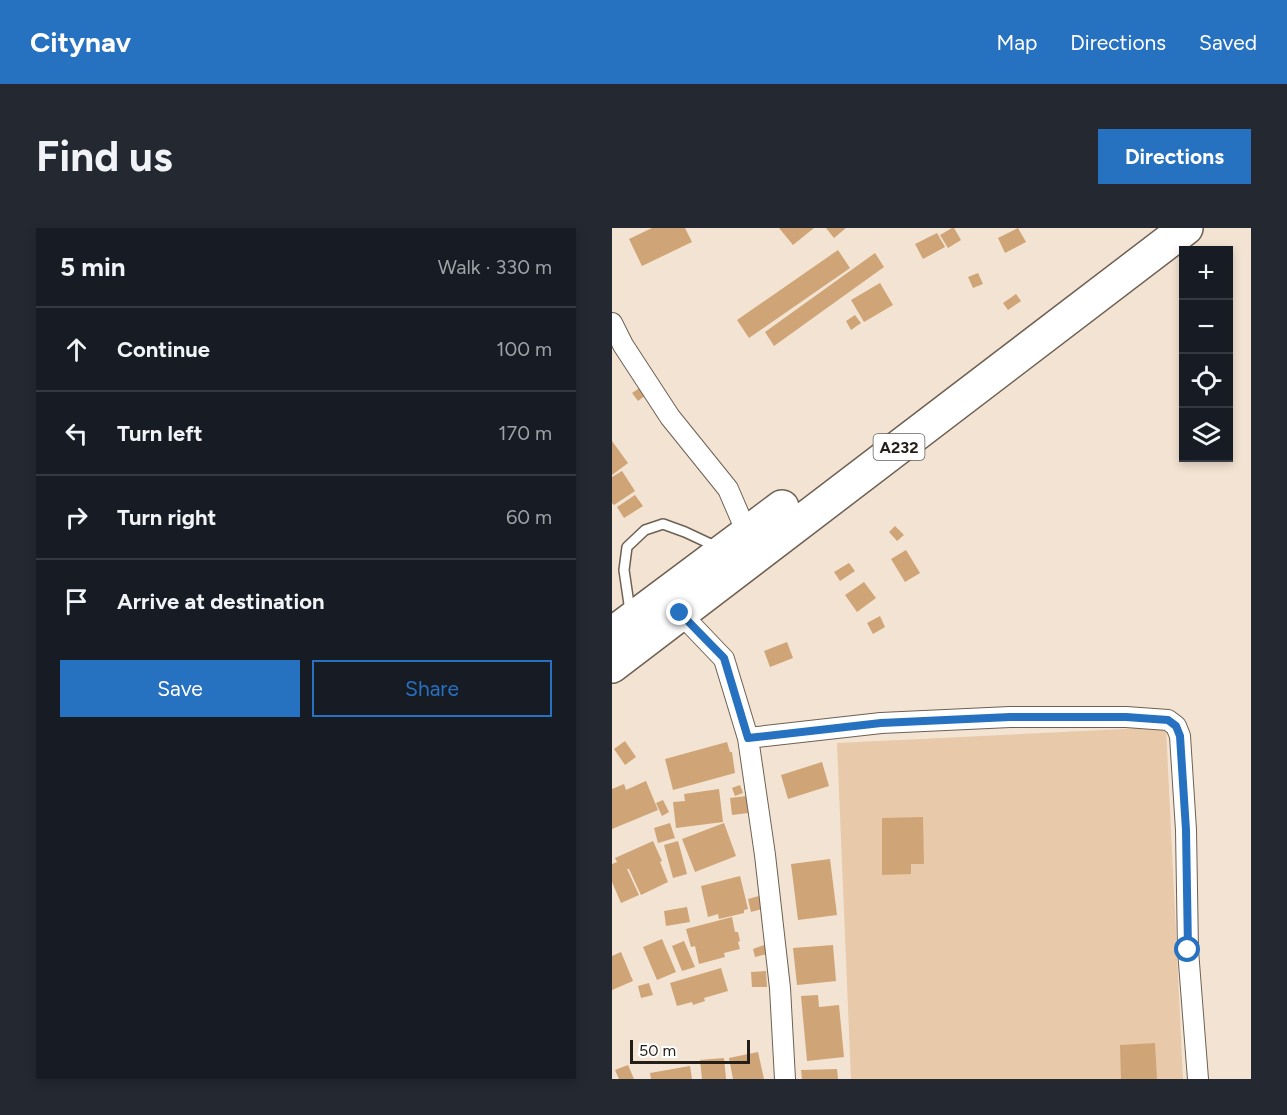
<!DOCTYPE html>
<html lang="en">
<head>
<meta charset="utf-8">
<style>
	body { margin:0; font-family:Figtree,sans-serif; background:#242831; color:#f1f3f6 }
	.controls { position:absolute; right:18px; top:18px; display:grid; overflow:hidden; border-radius:0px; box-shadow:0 3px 9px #0003 }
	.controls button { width:54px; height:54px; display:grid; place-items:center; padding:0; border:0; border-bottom:2px solid #363941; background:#171b24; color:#f1f3f6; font:30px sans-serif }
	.scale { position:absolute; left:18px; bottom:15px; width:120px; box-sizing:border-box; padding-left:6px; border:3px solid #241e18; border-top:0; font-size:16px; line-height:21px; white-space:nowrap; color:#241e18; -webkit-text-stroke:4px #fff; paint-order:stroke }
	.stop { position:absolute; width:18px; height:18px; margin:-14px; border:4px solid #2771c1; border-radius:50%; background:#fff }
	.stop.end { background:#2771c1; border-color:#fff; box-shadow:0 2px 6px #0008 }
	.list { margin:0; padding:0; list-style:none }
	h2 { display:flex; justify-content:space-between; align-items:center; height:78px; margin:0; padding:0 24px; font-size:26px }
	h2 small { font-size:20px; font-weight:400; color:#9ea1a6 }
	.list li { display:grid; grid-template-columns:39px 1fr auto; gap:18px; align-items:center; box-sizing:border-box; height:84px; padding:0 24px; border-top:2px solid #363941 }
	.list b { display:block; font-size:22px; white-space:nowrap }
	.list em { font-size:20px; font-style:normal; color:#9ea1a6 }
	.actions { display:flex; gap:12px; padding:18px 24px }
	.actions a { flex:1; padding:14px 0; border:2px solid #2771c1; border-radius:0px; text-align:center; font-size:21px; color:#2771c1 }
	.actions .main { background:#2771c1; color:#fff }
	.icon { flex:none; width:33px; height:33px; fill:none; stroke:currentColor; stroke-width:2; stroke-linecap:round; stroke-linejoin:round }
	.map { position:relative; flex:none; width:639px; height:851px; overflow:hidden; border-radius:0px }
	header { display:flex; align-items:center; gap:36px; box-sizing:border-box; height:84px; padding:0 30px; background:#2771c1; color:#fff }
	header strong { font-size:28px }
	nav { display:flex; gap:33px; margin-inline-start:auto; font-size:21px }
	.intro { display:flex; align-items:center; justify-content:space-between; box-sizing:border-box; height:144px; padding:0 36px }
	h1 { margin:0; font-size:42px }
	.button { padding:15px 27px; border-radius:0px; background:#2771c1; color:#fff; font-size:21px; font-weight:700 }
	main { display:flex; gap:36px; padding:0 36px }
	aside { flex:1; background:#171b24; border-radius:0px; box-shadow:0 3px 9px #0003 }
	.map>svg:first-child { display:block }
	.pitch { fill:#e8c9aa }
	.building { fill:#cfa476 }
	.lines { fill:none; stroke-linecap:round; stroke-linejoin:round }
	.lane-casing { stroke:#6e6052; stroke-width:12 }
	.street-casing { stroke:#6e6052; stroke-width:22 }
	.highway-casing { stroke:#6e6052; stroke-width:36 }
	.lane { stroke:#fff; stroke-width:9 }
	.street { stroke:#fff; stroke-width:20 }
	.highway { stroke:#fff; stroke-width:33 }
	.route { stroke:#2771c1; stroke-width:8 }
	.labels { text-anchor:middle; stroke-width:5; stroke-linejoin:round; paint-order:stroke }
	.shield { fill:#fff; stroke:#66625d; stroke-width:1.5 }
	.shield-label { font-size:16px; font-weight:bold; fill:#241e18 }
</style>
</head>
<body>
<header>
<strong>Citynav</strong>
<nav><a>Map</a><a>Directions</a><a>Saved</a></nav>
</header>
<div class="intro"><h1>Find us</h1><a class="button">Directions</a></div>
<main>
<aside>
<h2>5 min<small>Walk · 330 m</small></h2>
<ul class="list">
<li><svg class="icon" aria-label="ahead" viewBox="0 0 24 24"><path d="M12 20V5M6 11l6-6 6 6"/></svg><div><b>Continue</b></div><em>100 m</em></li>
<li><svg class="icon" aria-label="left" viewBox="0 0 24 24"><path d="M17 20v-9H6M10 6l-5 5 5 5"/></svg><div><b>Turn left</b></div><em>170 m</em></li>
<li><svg class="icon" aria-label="right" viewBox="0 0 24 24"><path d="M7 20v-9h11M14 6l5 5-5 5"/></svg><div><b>Turn right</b></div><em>60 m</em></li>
<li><svg class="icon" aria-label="arrive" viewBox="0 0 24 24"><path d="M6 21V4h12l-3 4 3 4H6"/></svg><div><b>Arrive at destination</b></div></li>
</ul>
<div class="actions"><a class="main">Save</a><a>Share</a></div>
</aside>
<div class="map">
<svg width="639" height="851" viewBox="0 0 639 851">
	<rect width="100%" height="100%" fill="#f3e3d2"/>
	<!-- pitch -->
	<path class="pitch" d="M554 499 571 851H239L225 515Z"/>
	<!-- building -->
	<path class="building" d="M40 0H73L80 14 30 38 17 11Z
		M167 0H202L181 17Z
		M214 0H234L222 10Z
		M340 0H342L349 12 336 20 328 7Z
		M406 0 414 14 393 25 386 10Z
		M325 5 333 19 311 31 303 16Z
		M226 22 238 40 137 110 125 92Z
		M263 25 272 39 162 118 153 104Z
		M366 45 371 56 361 60 356 49Z
		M268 55 281 77 252 94 239 72Z
		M404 66 409 73 396 82 391 75Z
		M243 87 249 95 239 102 234 93Z
		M29 159 34 167 26 173 20 165Z
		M0 213 16 235 0 247Z
		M10 243 23 263 2 277 0 275V249Z
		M23 267 31 278 12 290 5 279Z
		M283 298 292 307 285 313 277 304Z
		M294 322 308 345 293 354 279 331Z
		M237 335 243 343 228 353 222 344Z
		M252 354 264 370 245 384 233 367Z
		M268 388 273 399 261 406 255 395Z
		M175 414 181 430 158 439 152 423Z
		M13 513 24 529 13 537 2 521Z
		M115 514 118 524H120L123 545 61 562 53 531Z
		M210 534 217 558 176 571 169 547Z
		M34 553 46 582 0 601V561L12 556 14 562Z
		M128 557 131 565 123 568 120 560Z
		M107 561 111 594 64 600 61 574 73 573 72 566Z
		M135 568 136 585 120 587 118 570Z
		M51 572 57 584 50 588 44 575Z
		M311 589 312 636H299V646L270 647V590Z
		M58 595 63 610 46 615 42 600Z
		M112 595 124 628 83 644 70 611Z
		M41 613 50 633 48 634 56 654 29 667 17 641H15L27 667 9 675 0 654V636L5 634 3 630Z
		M66 613 75 646 61 650 52 617Z
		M218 631 225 687 186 692 179 636Z
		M128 648 136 681 132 682V685L107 691 106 686 96 689 89 658Z
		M147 668 150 681 139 684 136 671Z
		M75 679 78 694 54 698 52 683Z
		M120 689 123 704H126L128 713 126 714 128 721 112 725 113 729 87 736 83 718 79 719 74 701Z
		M50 711 64 744 45 752 31 719Z
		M72 713 83 739 70 743 60 718Z
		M152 717 155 726 143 729 141 721Z
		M221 717 224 753 185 757 181 720Z
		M9 724 21 753 0 762V728Z
		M109 740 116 763 92 770 93 773 81 777 80 774 65 778 58 755Z
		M154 743 155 759H140L139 744Z
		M37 755 41 767 29 770 26 758Z
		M206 767 207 779 227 777 232 829 195 833 189 768Z
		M543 815 545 851H509L508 817Z
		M146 824 152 851H121L117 830Z
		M112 830 114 851H90L88 832Z
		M16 837 22 851H7L3 842Z
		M78 838 80 851H39L38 845Z
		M225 841 226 851H190L189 842Z"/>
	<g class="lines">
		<defs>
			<path id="lane" d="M18 383 12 342 15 319 33 302 51 296 73 304 105 319"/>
			<path id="street" d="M0 95 11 117 58 189 116 261 135 305
				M68 385 112 431 136 510 153 627 168 760 173 851
				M136 510 269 495 398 489H514L556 492 564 498 568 508 574 602 576 722 586 851"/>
			<path id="highway" d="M0 406 170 279
				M0 438 574 0"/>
		</defs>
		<!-- lane casing -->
		<use href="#lane" class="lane-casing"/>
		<!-- street casing -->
		<use href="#street" class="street-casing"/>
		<!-- highway casing -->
		<use href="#highway" class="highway-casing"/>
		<!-- lane -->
		<use href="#lane" class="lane"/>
		<!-- street -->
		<use href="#street" class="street"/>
		<!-- highway -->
		<use href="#highway" class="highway"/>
	</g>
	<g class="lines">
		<!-- route -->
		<path class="route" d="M68 385 112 430 136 510 269 495 398 489H514L556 492 564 498 568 508 574 602 576 722"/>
	</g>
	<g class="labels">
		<!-- shield labels -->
		<rect class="shield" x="261.5" y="206" width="51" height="26" rx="4.5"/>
		<g class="shield-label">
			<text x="287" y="225">A232</text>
		</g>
	</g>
</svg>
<div class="controls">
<button>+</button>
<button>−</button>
<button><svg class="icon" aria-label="locate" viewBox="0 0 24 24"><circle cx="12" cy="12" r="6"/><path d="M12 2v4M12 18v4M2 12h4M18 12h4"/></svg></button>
<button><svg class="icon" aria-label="layers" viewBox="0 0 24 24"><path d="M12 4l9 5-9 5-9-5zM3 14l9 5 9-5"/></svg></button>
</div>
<div class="scale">50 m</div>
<div class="stop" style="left:576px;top:722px"></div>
<div class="stop end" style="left:68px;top:385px"></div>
</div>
</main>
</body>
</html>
